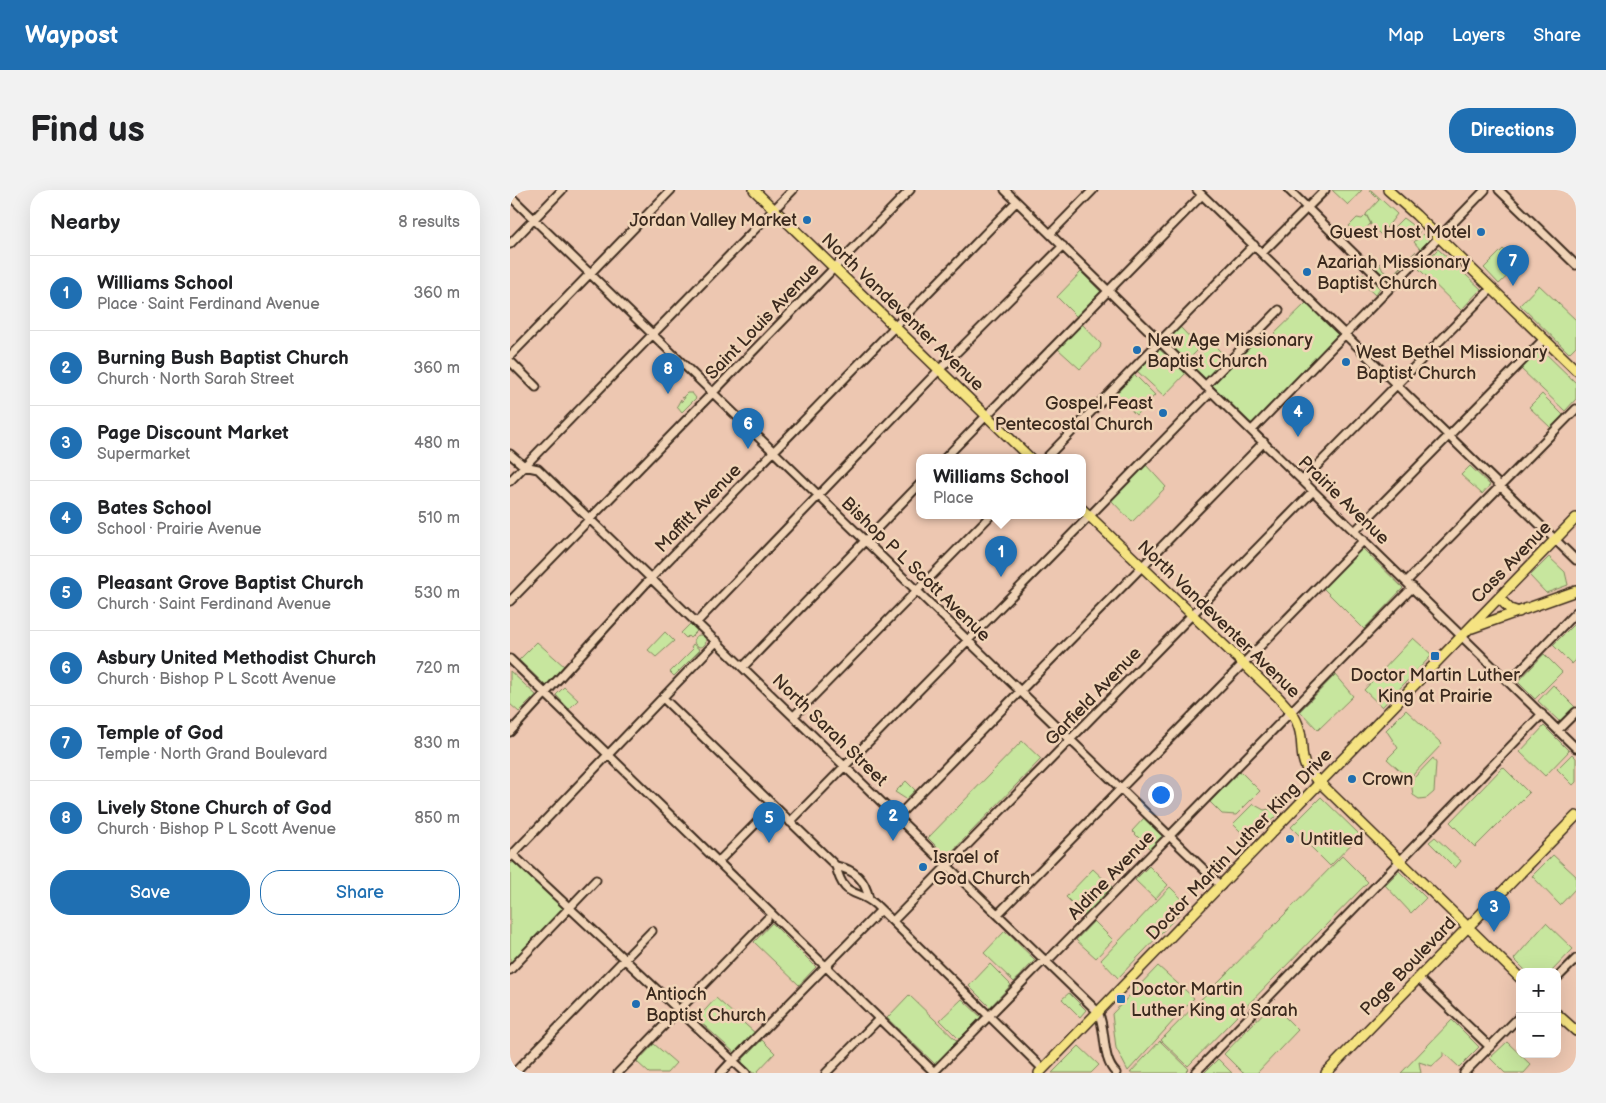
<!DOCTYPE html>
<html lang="en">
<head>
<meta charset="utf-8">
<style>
	body { margin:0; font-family:"Balsamiq Sans",sans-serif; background:#f2f2f2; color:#202124 }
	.controls { position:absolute; right:15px; bottom:15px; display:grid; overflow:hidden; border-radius:10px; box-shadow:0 5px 20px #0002 }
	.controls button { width:45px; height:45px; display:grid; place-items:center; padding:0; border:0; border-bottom:1px solid #e0e0e0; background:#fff; color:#202124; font:25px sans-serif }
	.you { position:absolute; left:650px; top:604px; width:18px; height:18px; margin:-12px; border:4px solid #fff; border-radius:50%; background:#1a73e8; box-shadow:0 0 0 8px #1a73e833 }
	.badge { display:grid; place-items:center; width:32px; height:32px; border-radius:50%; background:#1f6fb2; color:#fff; font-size:16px; font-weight:700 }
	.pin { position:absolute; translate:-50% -41px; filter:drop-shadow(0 1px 2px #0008) }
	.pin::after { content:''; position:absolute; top:26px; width:18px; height:15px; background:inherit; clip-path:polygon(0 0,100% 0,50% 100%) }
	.popup { position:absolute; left:406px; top:264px; width:170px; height:65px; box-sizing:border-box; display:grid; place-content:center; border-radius:10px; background:#fff; filter:drop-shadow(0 1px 4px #0005); font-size:16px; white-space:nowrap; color:#757577 }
	.popup b { font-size:19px; color:#202124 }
	.popup::after { content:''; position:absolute; left:50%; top:100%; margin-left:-10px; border:10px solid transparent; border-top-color:#fff }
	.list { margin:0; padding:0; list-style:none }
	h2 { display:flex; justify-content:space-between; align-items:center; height:65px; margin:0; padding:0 20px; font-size:21px }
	h2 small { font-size:16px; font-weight:400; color:#757577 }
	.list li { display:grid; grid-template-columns:32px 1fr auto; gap:15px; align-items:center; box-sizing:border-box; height:75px; padding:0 20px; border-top:1px solid #e0e0e0 }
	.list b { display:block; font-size:19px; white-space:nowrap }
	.list p { margin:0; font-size:16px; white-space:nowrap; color:#757577 }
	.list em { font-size:16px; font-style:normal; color:#757577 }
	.actions { display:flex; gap:10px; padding:15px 20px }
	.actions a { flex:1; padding:11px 0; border:1px solid #1f6fb2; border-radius:20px; text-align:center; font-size:18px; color:#1f6fb2 }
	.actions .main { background:#1f6fb2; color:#fff }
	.map { position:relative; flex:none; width:1066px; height:883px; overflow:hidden; border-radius:20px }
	header { display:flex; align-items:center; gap:30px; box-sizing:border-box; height:70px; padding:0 25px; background:#1f6fb2; color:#fff }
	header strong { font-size:24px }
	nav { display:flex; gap:28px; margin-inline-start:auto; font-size:18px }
	.intro { display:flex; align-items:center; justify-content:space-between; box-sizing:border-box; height:120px; padding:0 30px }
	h1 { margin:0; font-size:35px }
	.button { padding:12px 22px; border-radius:20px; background:#1f6fb2; color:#fff; font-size:18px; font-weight:700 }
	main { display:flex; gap:30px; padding:0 30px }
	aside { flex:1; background:#fff; border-radius:20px; box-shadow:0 5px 20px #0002 }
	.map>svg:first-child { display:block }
	.green { fill:#c7e69e; stroke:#81885e }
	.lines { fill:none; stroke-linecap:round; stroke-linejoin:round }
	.minor-casing { stroke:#3b2a1e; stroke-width:11 }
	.major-casing { stroke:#3b2a1e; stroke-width:12 }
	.minor { stroke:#f1d4b7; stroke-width:7 }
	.major { stroke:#f5e382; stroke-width:9 }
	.poi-dot { fill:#1f6fb2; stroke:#f1d4b7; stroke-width:2 }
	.labels { text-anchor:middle; stroke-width:5; stroke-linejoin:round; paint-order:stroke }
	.poi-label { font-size:18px; fill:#3b2a1e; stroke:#f1d4b7; text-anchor:start }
	.street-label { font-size:18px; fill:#3b2a1e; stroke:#f1d4b7 }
</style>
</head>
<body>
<header>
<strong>Waypost</strong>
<nav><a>Map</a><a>Layers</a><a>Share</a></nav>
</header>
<div class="intro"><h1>Find us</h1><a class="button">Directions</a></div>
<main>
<aside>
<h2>Nearby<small>8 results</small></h2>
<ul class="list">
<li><span class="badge">1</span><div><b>Williams School</b><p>Place · Saint Ferdinand Avenue</p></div><em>360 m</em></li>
<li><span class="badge">2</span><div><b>Burning Bush Baptist Church</b><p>Church · North Sarah Street</p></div><em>360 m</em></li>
<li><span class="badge">3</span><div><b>Page Discount Market</b><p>Supermarket</p></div><em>480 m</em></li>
<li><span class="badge">4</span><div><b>Bates School</b><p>School · Prairie Avenue</p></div><em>510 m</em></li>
<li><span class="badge">5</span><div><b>Pleasant Grove Baptist Church</b><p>Church · Saint Ferdinand Avenue</p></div><em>530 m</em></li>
<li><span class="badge">6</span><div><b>Asbury United Methodist Church</b><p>Church · Bishop P L Scott Avenue</p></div><em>720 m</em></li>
<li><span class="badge">7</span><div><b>Temple of God</b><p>Temple · North Grand Boulevard</p></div><em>830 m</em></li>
<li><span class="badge">8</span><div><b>Lively Stone Church of God</b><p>Church · Bishop P L Scott Avenue</p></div><em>850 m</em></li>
</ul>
<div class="actions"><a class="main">Save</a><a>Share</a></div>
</aside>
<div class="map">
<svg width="1066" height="883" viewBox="0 0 1066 883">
	<rect width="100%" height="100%" fill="#edc7b1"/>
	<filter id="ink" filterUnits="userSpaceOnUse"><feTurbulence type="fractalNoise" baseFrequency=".02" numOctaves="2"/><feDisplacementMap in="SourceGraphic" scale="10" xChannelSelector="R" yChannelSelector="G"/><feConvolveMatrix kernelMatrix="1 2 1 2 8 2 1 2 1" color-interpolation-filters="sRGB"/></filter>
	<g filter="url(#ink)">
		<!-- green -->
		<path class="green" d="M822 0H852L838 15Z
			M859 0H861L887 24 871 45 860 34 850 46 839 36 847 28 852 29 856 25 861 34 856 24 869 10Z
			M893 28 910 41 902 50 895 45 892 47 883 38Z
			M913 44 919 50 910 59 904 52Z
			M928 59 971 99 951 120 909 79Z
			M993 59 1009 75 989 94 974 78Z
			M906 61 879 90 865 77 869 73 873 81 882 85Z
			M571 82 591 102 567 127 547 107Z
			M852 83 870 98 865 105 847 88Z
			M1029 95 1066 130V156L1059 163 1010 115Z
			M796 113 828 144V147L743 233H739L700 193 752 140 760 148Z
			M572 134 591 154 590 158 570 179 548 159Z
			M670 137 690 158 677 171 657 152Z
			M701 152 718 169 697 190 679 174Z
			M1030 158 1066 193V209L1055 221 1010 178Z
			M649 159 676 183 654 206 627 181Z
			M624 184 645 205 626 225 605 203Z
			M177 203H182L186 208 172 222 167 216 171 209V212L174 209 175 207 172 208Z
			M1032 204 1053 225 1041 238 1019 217Z
			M636 275 656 297 622 332 601 310Z
			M960 276 980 295 972 304 951 285Z
			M852 358 893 398 854 439 813 398Z
			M1039 367 1055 382 1058 395 1036 403 1020 386Z
			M1066 432V470L1062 474 1043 455Z
			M180 434 187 441 180 448 178 446 176 448 171 443Z
			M155 442 164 451 146 467 138 460Z
			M184 451a6 6 0 1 1 12 0a6 6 0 1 1-12 0Z
			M903 448 922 465 872 517 854 500Z
			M27 452 54 476 36 496 9 470Z
			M183 454 190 460 164 486 160 482 183 459 181 457Z
			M1034 464 1052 482 1025 509 1008 492Z
			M0 481 26 505 9 522 0 514Z
			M825 485 843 506 808 540 790 521Z
			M1043 495 1065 517 1050 532 1028 511Z
			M54 497 68 510 59 519 46 505Z
			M896 520 932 554 899 589 877 569 888 558 876 540Z
			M1034 536 1059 561 1035 586 1010 562Z
			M512 551 531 569 437 667 418 648Z
			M1062 564 1066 568V592L1063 595 1047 579Z
			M923 568 926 573 924 602 917 608 909 609 903 605 901 591Z
			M993 577 1019 603 965 657 940 632Z
			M730 581 750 601 726 625 712 624 700 612Z
			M396 591 405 600 396 609 385 602Z
			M811 607 850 645 820 676 781 637Z
			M743 614 754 620 760 619 767 625 740 651 723 634Z
			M634 628 652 646 640 659 622 641Z
			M925 647 951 671 945 678 919 652Z
			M1043 665 1066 686V698L1050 715 1022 686Z
			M832 666 858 692 678 876 651 850Z
			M4 672 54 718 0 775V674Z
			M639 676 658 695 645 709 625 690Z
			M583 679 602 697 575 726 556 707Z
			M889 681 916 708 901 723 875 695Z
			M660 697 678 715 608 788 591 770Z
			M584 731 603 750 586 768 566 750Z
			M262 733 306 777 289 795 244 752Z
			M1036 733 1063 759 1041 782H1017L1004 769Z
			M495 741 525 770 504 792 474 763Z
			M480 774 501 795 480 817 459 796Z
			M648 776 684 808 618 881 606 858 602 824Z
			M559 803 576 820 570 827 552 809Z
			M399 805 449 853 426 875 377 828Z
			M206 808 245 843 226 864 187 829Z
			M452 809 471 827 449 849 430 830Z
			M762 814 788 840 747 883H733L714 864Z
			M942 830 969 857 949 877 933 862V866L922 876 909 872 911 883H891Z
			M252 850 265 863 246 883H243L232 873V870Z
			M650 851 679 879 675 883H620Z
			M997 852 1021 875 1014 883H995L980 868Z
			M144 854 166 873 157 883H139L127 872Z
			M569 856 589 875 581 883H542Z
			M708 869 722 883H694Z"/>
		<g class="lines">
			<defs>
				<path id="minor" d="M495 0 1066 558
					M687 0 1066 370
					M779 0 879 98
					M989 0 1066 75
					M0 6 711 696
					M540 44 583 0
					M0 54 52 0
					M752 63 815 0
					M0 166 161 0
					M0 171 26 197
					M695 196 769 120
					M742 240 975 0
					M0 264 14 276 28 279 588 822C597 840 591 869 606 883
					M435 268 692 5
					M536 268 744 55
					M793 290 982 98
					M0 291 283 0
					M845 341 1034 149
					M897 391 1066 219
					M0 411 400 0
					M187 432 429 180 553 56
					M0 469 425 883
					M233 477 410 294
					M999 492 1066 422
					M153 508 326 676C334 710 347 698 366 715L533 879
					M284 526 480 326
					M1048 540 1066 522
					M0 542 141 388 506 12
					M387 627 754 252
					M280 632 701 202
					M3 665 236 883
					M0 667 207 451
					M208 672 263 616
					M326 676C345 680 355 689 359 709
					M488 724 854 350
					M383 731 803 301
					M0 780 86 690
					M908 788 980 857
					M1047 788 1066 769
					M227 867 371 720
					M4 883 142 741
					M108 883 257 729
					M211 883 223 870
					M316 883 369 829
					M423 883 530 774 542 766 903 397
					M685 883 1032 524
					M954 883 1010 826"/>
				<path id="major" d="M244 0 520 268
					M878 0 906 25 1066 180
					M572 319 769 508C777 517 786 526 789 538 794 553 789 567 798 581L1010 788
					M989 408 1000 419 1009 422
					M962 438 1066 401
					M1047 824 1066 841
					M529 883 1066 328
					M816 883 1066 626"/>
			</defs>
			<!-- minor casing -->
			<use href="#minor" class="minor-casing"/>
			<!-- major casing -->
			<use href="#major" class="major-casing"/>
			<!-- minor -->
			<use href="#minor" class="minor"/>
			<!-- major -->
			<use href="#major" class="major"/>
		</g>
	</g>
	<!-- markers -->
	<g class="poi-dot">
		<circle cx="297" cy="30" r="5"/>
		<circle cx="971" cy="42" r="5"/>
		<circle cx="797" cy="82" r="5"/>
		<circle cx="627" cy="160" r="5"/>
		<circle cx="836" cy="172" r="5"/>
		<circle cx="653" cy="223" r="5"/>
		<rect x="920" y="461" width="10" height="10" rx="2.5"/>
		<circle cx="842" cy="589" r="5"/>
		<circle cx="780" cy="649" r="5"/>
		<circle cx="413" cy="677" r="5"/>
		<rect x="606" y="804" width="10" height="10" rx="2.5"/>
		<circle cx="126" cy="814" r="5"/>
	</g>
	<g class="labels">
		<!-- poi labels -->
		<g class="poi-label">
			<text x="287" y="36" text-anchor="end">Jordan Valley Market</text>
			<text x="961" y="48" text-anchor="end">Guest Host Motel</text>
			<text x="807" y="78">Azariah Missionary<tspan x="807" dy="21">Baptist Church</tspan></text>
			<text x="637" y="156">New Age Missionary<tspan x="637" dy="21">Baptist Church</tspan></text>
			<text x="846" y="168">West Bethel Missionary<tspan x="846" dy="21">Baptist Church</tspan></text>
			<text x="643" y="219" text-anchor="end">Gospel Feast<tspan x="643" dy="21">Pentecostal Church</tspan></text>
			<text x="925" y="491" text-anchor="middle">Doctor Martin Luther<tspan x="925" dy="21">King at Prairie</tspan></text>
			<text x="852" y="595">Crown</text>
			<text x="790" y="655">Untitled</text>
			<text x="423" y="673">Israel of<tspan x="423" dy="21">God Church</tspan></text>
			<text x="621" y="805">Doctor Martin<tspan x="621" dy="21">Luther King at Sarah</tspan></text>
			<text x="136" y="810">Antioch<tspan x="136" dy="21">Baptist Church</tspan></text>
		</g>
		<!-- street labels -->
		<g class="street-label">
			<text transform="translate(393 122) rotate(44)" y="6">North Vandeventer Avenue</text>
			<text transform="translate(252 131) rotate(-46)" y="6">Saint Louis Avenue</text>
			<text transform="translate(834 310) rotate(44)" y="6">Prairie Avenue</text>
			<text transform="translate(188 318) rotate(-46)" y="6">Maffitt Avenue</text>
			<text transform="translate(1001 372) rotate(-46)" y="6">Cass Avenue</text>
			<text transform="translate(406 379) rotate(44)" y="6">Bishop P L Scott Avenue</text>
			<text transform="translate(709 429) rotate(44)" y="6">North Vandeventer Avenue</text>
			<text transform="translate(583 506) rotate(-46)" y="6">Garfield Avenue</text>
			<text transform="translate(320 540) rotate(44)" y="6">North Sarah Street</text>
			<text transform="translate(729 654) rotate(-46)" y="6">Doctor Martin Luther King Drive</text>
			<text transform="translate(601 685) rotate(-46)" y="6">Aldine Avenue</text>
			<text transform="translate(898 776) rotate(-46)" y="6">Page Boulevard</text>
		</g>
	</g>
</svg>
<div class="controls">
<button>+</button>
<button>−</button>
</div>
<div class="you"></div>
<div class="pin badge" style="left:491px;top:387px">1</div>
<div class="popup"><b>Williams School</b>Place</div>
<div class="pin badge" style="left:383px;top:651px">2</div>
<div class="pin badge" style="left:984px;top:742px">3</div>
<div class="pin badge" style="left:788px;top:247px">4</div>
<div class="pin badge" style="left:259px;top:653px">5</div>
<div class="pin badge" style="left:238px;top:259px">6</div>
<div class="pin badge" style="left:1003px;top:96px">7</div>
<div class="pin badge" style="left:158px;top:204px">8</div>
</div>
</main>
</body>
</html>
